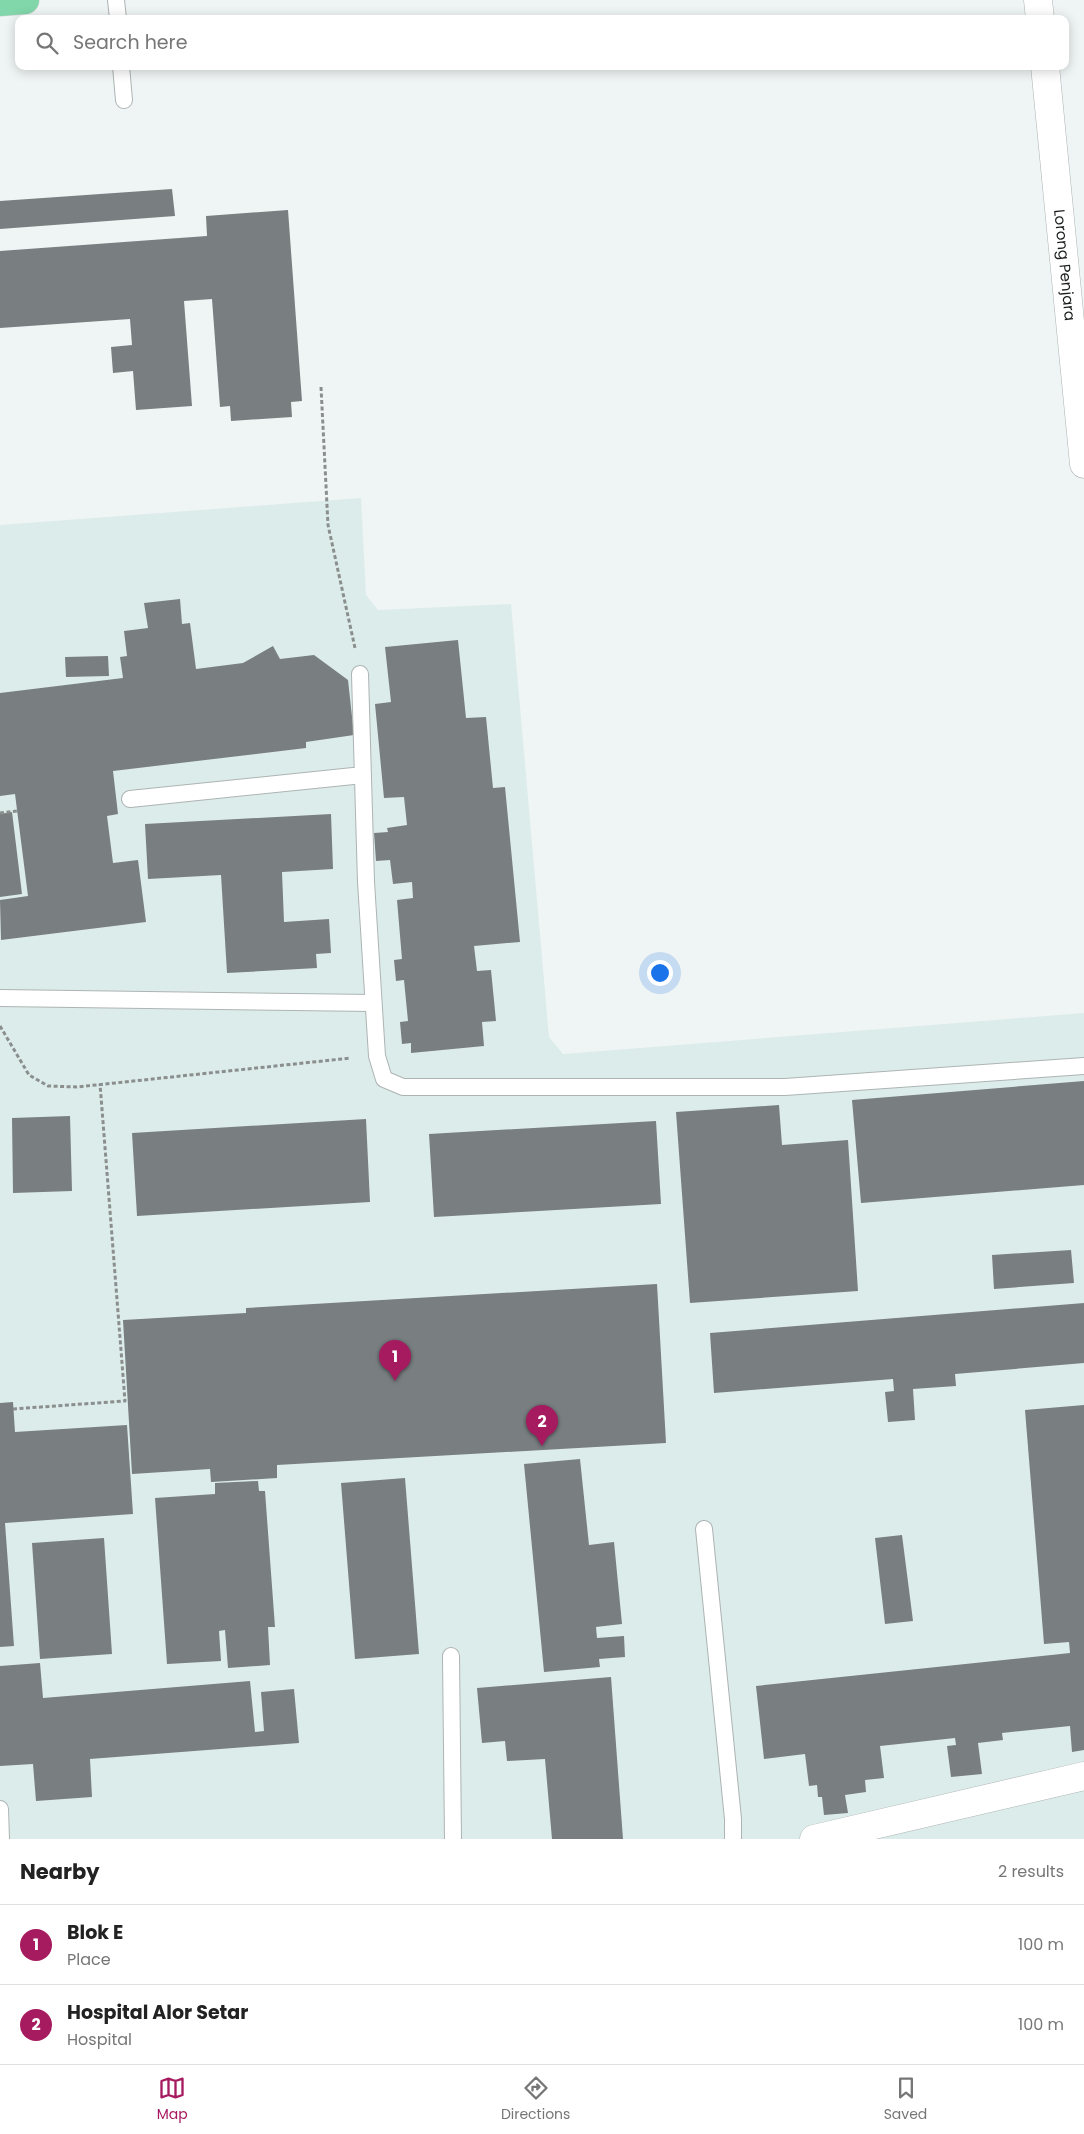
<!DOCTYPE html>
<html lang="en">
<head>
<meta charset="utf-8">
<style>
	body { margin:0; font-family:Poppins,sans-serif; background:#f6f6f6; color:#222 }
	.you { position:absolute; left:659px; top:972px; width:18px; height:18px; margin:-12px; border:4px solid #fff; border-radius:50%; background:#1a73e8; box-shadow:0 0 0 8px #1a73e833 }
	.badge { display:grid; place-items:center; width:32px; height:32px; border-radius:50%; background:#a61a5f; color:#fff; font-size:16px; font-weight:700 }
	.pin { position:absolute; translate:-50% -41px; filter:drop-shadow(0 1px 2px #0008) }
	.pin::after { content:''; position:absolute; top:26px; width:18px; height:15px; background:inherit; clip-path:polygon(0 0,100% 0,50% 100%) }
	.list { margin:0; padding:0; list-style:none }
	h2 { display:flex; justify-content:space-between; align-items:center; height:65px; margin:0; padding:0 20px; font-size:21px }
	h2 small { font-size:16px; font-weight:400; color:#767676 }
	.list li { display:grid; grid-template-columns:32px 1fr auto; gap:15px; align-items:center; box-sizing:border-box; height:80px; padding:0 20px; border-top:1px solid #e0e0e0 }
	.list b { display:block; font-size:19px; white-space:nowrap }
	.list p { margin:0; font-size:16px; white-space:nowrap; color:#767676 }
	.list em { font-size:16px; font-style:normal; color:#767676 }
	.icon { flex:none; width:28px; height:28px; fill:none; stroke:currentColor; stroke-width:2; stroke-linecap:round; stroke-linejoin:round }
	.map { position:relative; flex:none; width:1084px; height:1839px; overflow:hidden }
	.search { position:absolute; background:#fff; box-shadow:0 2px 12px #0003; left:15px; right:15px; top:15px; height:55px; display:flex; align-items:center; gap:12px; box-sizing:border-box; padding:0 18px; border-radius:10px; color:#767676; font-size:19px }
	.sheet { height:225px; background:#fff }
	nav { display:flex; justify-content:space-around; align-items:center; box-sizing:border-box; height:70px; border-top:1px solid #e0e0e0; background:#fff; font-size:14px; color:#767676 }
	nav a { display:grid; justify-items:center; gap:2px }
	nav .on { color:#a61a5f }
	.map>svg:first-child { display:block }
	.built { fill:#dcecea }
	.building { fill:#797e80 }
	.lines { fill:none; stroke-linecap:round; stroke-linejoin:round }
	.lane-casing { stroke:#adb4b3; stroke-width:18 }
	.street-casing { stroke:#adb4b3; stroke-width:29 }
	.primary-casing { stroke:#d1d2d2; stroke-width:29 }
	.path { stroke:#8a8f8e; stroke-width:3; stroke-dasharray:4 2.5; stroke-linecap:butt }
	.lane { stroke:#fff; stroke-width:16 }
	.street { stroke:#fff; stroke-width:28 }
	.primary { stroke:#81d7aa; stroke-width:28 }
	.labels { text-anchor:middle; stroke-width:4.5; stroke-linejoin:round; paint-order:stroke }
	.street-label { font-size:15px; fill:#1b1d1d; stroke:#fff }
</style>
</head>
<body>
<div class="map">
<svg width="1084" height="1839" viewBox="0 0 1084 1839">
	<rect width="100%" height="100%" fill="#eff5f4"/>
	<!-- built -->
	<path class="built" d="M361 498 366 595 378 610 511 604 549 1037 563 1054 1084 1013V1839H0V525Z"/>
	<!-- building -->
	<path class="building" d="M172 189 175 216 0 229V201Z
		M288 210 302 401 291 402 292 417 231 421 230 406 220 407 212 299 184 301 192 406 136 410 133 371 113 373 111 347 132 345 130 319 0 328V251L207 236 206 216Z
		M180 599 182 624 190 623 196 669 243 663 273 646 280 659 314 655 348 680 354 735 306 742V748L113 771 118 814 107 816 113 863 138 860 146 922 1 940 0 900 28 896 15 794 0 796V693L123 678 120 657 127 656 124 631 148 628 144 603Z
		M458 640 466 718 486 717 493 788 505 787 520 942 474 946 477 971 491 970 496 1021 482 1022 484 1046 411 1053V1043L402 1044 400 1022 408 1021 404 980 396 981 394 960 402 959 397 900 413 898 412 882 393 884 390 860 376 861 374 833 388 832 387 828 407 825 404 797 384 798 375 704 391 702 385 647Z
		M108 656 109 676 66 677 65 657Z
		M12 812 22 894 0 897V814Z
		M331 814 333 869 282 872 284 922 329 919 331 953 316 954 317 968 227 973 221 875 148 879 145 824Z
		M1084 1081V1185L861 1203 852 1100Z
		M779 1105 782 1145 848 1140 858 1291 690 1303 676 1112Z
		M70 1116 72 1191 13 1193 12 1118Z
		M366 1119 370 1202 137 1216 132 1133Z
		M656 1121 661 1204 434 1217 429 1134Z
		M1071 1250 1074 1283 994 1289 992 1255Z
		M657 1284 666 1443 277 1465V1478L211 1482 210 1469 132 1474 123 1320 246 1313V1308Z
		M1084 1303V1363L955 1374 956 1386 913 1389 915 1420 888 1422 885 1392 894 1391 893 1379 714 1393 710 1333Z
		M13 1402 15 1432 127 1425 133 1514 5 1523 14 1646 0 1647V1403Z
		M1084 1405V1750L1072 1752 1070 1726 1002 1733 1003 1740 978 1743 982 1774 951 1777 947 1746 956 1745 955 1738 880 1746 884 1778 865 1780 866 1792 845 1795 848 1813 824 1815 822 1797H818L817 1785 809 1786 805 1754 764 1759 756 1686 1070 1653 1069 1642 1044 1644 1025 1410Z
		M580 1459 589 1545 614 1542 622 1624 596 1627 597 1638 624 1636 625 1657 599 1659 600 1667 544 1672 524 1464Z
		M405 1478 419 1654 355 1659 341 1483Z
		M258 1481 259 1491H265L275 1627H268L270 1665 228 1668 225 1630 219 1631 221 1661 167 1664 155 1498 215 1494V1483Z
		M902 1535 913 1621 885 1624 875 1538Z
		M104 1538 112 1654 40 1659 32 1543Z
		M40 1663 43 1698 250 1681 255 1732 264 1731 261 1692 294 1689 299 1743 90 1759 92 1797 36 1801 33 1764 0 1766V1666Z
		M611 1677 623 1839H552L545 1759 507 1761 505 1741 482 1743 477 1688Z"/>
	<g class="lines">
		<defs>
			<path id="lane" d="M116 0 118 19
				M121 66 124 100
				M360 674 366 882 377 1056 384 1079 403 1087H785L1084 1066
				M130 799 363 775
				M0 998 373 1003
				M704 1529 733 1819V1839
				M451 1656 453 1839
				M0 1809 1 1839"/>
			<g id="street">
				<path d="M1038 0 1040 19"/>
				<path id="s1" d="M1045 66 1084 464"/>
				<path d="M814 1839 1084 1776"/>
			</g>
			<path id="primary" d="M0 2 25 0"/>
		</defs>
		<!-- lane casing -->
		<use href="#lane" class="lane-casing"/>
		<!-- street casing -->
		<use href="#street" class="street-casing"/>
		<!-- primary casing -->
		<use href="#primary" class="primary-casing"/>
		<!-- path -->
		<path class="path" d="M321 387 328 525 355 648
			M0 813 17 811
			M0 1026 29 1075 48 1086 77 1087 351 1058
			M13 1409 125 1401 100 1084"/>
		<!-- lane -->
		<use href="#lane" class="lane"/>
		<!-- street -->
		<use href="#street" class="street"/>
		<!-- primary -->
		<use href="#primary" class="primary"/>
	</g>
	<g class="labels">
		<!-- street labels -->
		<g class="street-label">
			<text dy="5" stroke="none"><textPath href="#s1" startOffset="200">Lorong Penjara</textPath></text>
		</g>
	</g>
</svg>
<div class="you"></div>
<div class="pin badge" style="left:395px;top:1381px">1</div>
<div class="pin badge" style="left:542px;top:1446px">2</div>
<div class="search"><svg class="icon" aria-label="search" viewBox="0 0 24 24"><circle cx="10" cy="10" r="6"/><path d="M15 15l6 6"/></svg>Search here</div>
</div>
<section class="sheet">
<h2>Nearby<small>2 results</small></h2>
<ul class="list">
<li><span class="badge">1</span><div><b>Blok E</b><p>Place</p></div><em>100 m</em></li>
<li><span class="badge">2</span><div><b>Hospital Alor Setar</b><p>Hospital</p></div><em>100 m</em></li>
</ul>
</section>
<nav>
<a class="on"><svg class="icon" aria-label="map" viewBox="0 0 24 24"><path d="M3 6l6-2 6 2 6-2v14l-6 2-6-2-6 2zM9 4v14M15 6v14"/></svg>Map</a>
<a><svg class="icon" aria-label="directions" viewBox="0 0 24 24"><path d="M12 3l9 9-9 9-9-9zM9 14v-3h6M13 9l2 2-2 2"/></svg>Directions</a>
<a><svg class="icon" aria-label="saved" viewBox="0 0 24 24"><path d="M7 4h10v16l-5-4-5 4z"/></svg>Saved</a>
</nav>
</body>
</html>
